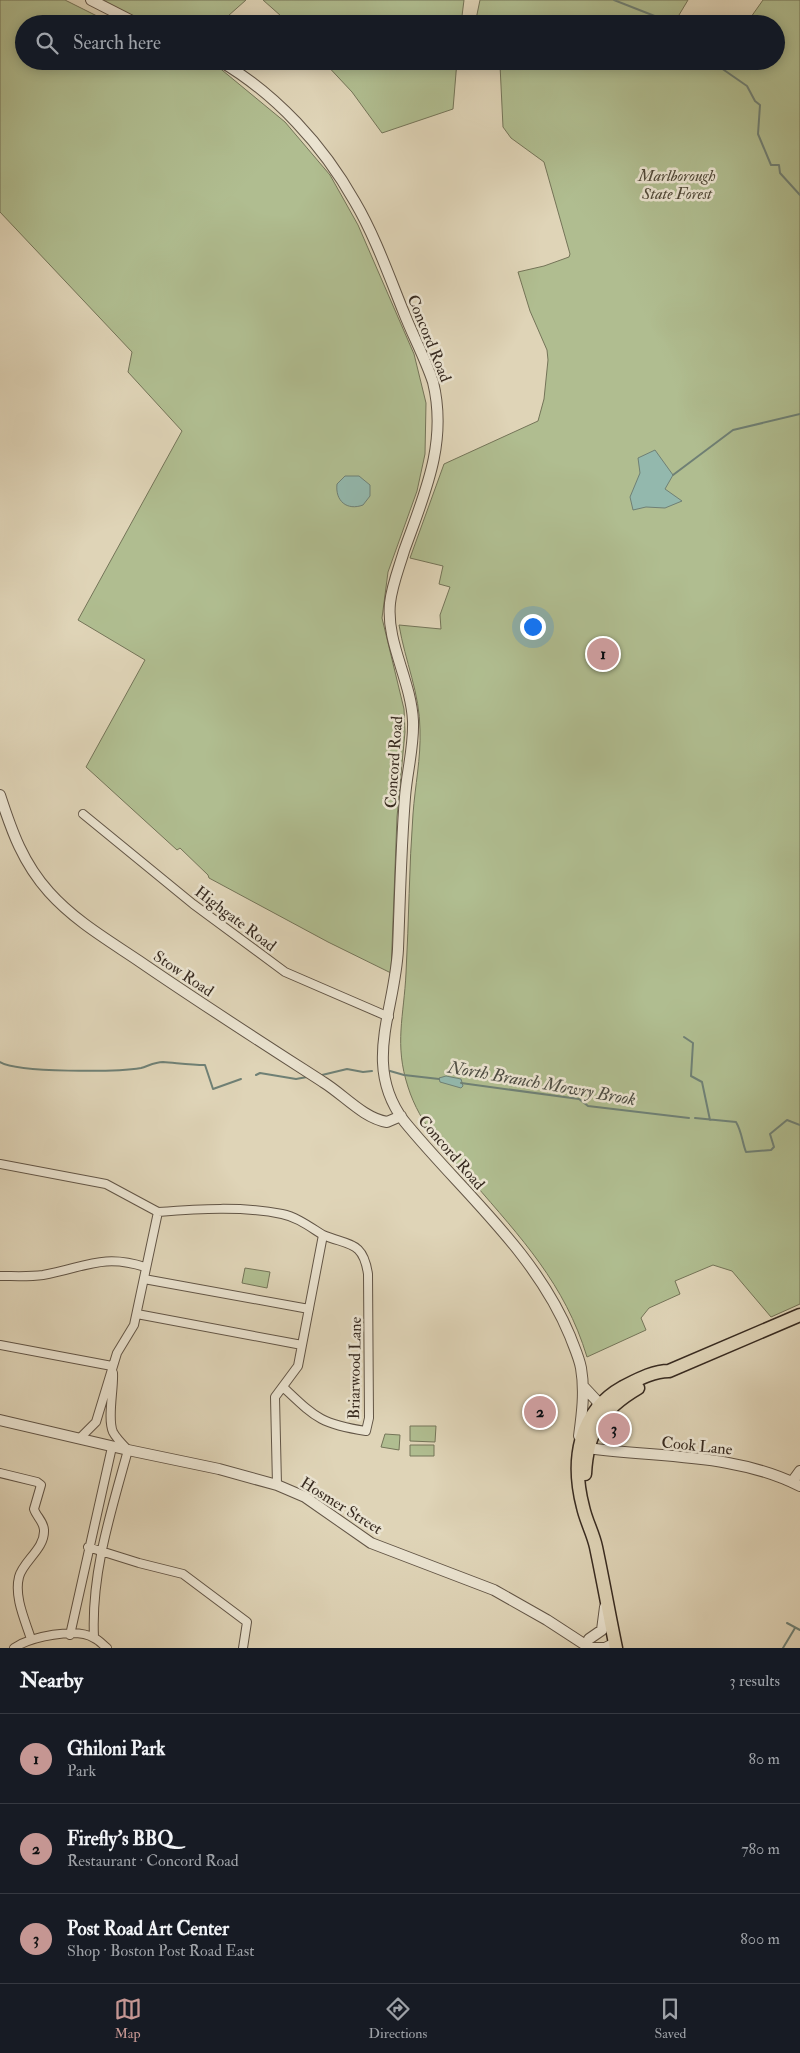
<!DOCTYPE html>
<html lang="en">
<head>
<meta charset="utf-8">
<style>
	body { margin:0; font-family:"IM FELL Double Pica",serif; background:#242831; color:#f1f3f6 }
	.you { position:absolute; left:532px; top:626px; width:18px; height:18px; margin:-12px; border:4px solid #fff; border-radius:50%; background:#1a73e8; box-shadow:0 0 0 8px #1a73e833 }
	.badge { display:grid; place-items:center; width:32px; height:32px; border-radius:50%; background:#c59692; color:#111; font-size:16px; font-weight:700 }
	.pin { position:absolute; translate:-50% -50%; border:2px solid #fff; box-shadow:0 1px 5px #0006 }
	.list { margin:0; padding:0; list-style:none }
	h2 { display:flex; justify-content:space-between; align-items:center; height:65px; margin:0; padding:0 20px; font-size:21px }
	h2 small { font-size:16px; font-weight:400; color:#9ea1a6 }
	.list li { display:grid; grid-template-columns:32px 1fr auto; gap:15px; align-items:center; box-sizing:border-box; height:90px; padding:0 20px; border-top:1px solid #363941 }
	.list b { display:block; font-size:19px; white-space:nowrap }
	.list p { margin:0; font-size:16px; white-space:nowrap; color:#9ea1a6 }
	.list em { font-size:16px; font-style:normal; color:#9ea1a6 }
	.icon { flex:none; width:28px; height:28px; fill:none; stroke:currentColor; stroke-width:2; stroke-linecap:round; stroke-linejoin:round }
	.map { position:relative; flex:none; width:800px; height:1648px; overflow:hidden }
	.search { position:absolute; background:#171b24; box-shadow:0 2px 12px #0003; left:15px; right:15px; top:15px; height:55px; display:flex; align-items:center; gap:12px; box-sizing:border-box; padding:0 18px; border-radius:28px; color:#9ea1a6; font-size:19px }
	.sheet { height:335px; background:#171b24 }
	nav { display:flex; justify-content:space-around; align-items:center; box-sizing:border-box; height:70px; border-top:1px solid #363941; background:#171b24; font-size:14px; color:#9ea1a6 }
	nav a { display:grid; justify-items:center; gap:2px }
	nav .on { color:#c59692 }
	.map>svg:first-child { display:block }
	.green { fill:#b0bd90; stroke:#747458 }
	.water { fill:#93b8ad; stroke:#6f8075 }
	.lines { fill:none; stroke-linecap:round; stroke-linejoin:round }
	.stream { stroke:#6f8075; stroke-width:2 }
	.minor-casing { stroke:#625546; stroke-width:10 }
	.tertiary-casing { stroke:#625546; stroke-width:12 }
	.primary-casing { stroke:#382b21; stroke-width:15 }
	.minor { stroke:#eae3d0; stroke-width:8 }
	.tertiary { stroke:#eae3d0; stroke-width:10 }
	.primary { stroke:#dfd4b7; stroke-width:12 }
	.labels { text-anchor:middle; stroke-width:5; stroke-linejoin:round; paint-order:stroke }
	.park-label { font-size:16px; font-style:italic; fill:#504837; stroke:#eae3d0 }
	.street-label { font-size:16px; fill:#382b21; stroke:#eae3d0 }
	.water-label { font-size:18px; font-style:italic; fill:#4f4e44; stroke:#eae3d0 }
</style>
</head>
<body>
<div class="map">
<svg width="800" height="1648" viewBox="0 0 800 1648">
	<rect width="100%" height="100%" fill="#dfd4b7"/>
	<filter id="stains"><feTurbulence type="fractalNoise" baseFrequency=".004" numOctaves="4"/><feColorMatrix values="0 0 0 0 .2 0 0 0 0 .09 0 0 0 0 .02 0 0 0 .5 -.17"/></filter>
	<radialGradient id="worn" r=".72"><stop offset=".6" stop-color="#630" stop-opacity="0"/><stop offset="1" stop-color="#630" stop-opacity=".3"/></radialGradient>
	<!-- green -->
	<path class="green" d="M0 0H65L113 24H24V61H211L285 122 330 175 358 225 414 354 426 403 425 454 417 491 388 572 382 618 404 709 405 732 397 817 391 973 328 942 209 878 208 875 180 848 177 850 86 767 145 660 78 620 182 431 128 372 132 352 0 212Z
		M93 0H246L219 24H154Z
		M263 0H464L461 24H290Z
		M480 0H688L676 20 678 24H475Z
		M763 0H800V1304L771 1317 732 1271 713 1265 675 1281 680 1294 649 1308 641 1318 646 1330 587 1357C565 1284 521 1238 473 1182 447 1153 420 1125 408 1087 394 1044 404 1016 406 973 409 920 409 867 413 814 415 786 421 758 420 730 420 694 405 661 399 625L441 629 440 615 450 587 439 584 443 566 410 558 444 464 538 421 544 399 548 360 547 350 530 311 518 272 544 266 569 257 570 254 544 162 511 138 503 127 500 65 492 61H776V24H706L751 17Z
		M323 61H457L453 109 382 133 352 92Z
		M245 1268 270 1272 267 1288 242 1283Z
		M410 1426H436L435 1442 410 1441Z
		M385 1434 400 1435 399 1450 381 1447Z
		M410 1445H434V1456H410Z"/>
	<!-- water -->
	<path class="water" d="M655 450 673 475 665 489 682 501 665 508 646 507 633 510 630 497 640 473 638 458Z
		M345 476H359L370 485V496L363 505C347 511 335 501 337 484Z
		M446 1076 461 1079 463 1086 461 1088 440 1082 439 1078Z"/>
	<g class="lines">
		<!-- stream -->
		<path class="stream" d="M614 0 675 24
			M711 61 747 86 755 101 760 105 758 134 771 165H779L780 173 800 195
			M673 475 733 430 800 414
			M684 1037 693 1043 691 1076 702 1082 710 1120
			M0 1062C18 1073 117 1072 141 1068 148 1066 155 1062 163 1062 177 1063 190 1065 205 1065L213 1089 241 1079
			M390 1071 404 1075 439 1079
			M256 1075 260 1073 296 1079 307 1077
			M322 1075 347 1069 363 1072 372 1071
			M461 1083 579 1099 588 1106 689 1118
			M695 1118 736 1122C742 1132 742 1142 746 1152L771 1150 774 1147 770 1134 787 1120 800 1125
			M787 1623 800 1630
			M783 1648 795 1628"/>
		<defs>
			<path id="minor" d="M83 814 193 904 285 972 389 1017
				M0 1164 106 1184 158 1212
				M0 1276C14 1276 29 1277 43 1275 84 1268 102 1253 145 1267
				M144 1279 309 1309
				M137 1314 302 1345
				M0 1345 112 1366
				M283 1387C315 1417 320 1424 366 1431L369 1418 368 1274C363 1241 350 1246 323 1235
				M80 1438 96 1422 117 1353 134 1325 158 1212C198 1209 243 1206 282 1214 297 1217 310 1227 323 1235L298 1366 275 1397 277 1485
				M0 1473 37 1482 41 1485 34 1509C36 1516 44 1522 44 1530 45 1549 23 1561 19 1577 14 1597 25 1620 31 1639
				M88 1547 139 1563 183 1574 247 1622 243 1648
				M70 1635 112 1447
				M94 1637C91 1573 111 1512 128 1450 123 1445 116 1438 113 1432 107 1419 114 1389 113 1373
				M14 1648C30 1637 76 1627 94 1638 99 1640 103 1645 107 1648"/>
			<path id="tertiary" d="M91 0 138 24
				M220 61C276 94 323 145 355 202 375 236 389 276 404 313 413 336 425 358 433 382 448 443 424 495 404 551 399 568 392 585 390 603 386 643 411 680 413 721 414 747 407 771 405 797 401 847 400 898 398 949 395 1011 362 1065 404 1121 461 1191 535 1251 570 1336 574 1347 579 1357 581 1368 585 1391 582 1414 579 1436
				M0 795C12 832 23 863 49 892 75 921 108 940 139 961 200 1003 261 1042 323 1082 343 1094 363 1118 387 1122L401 1116
				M583 1386 597 1401 599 1412
				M0 1420 128 1450 219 1469 277 1485 305 1497 371 1543 494 1590 547 1620 590 1648
				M588 1448C659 1458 735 1453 800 1486
				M792 1482 800 1471
				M589 1639 602 1630 605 1607
				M590 1648H605L615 1643"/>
			<path id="primary" d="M585 1474C587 1432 602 1409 638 1388
				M616 1648C609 1614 603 1580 596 1547 593 1533 586 1521 583 1507 571 1461 578 1412 623 1387 637 1380 653 1371 669 1371L800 1315"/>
		</defs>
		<!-- minor casing -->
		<use href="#minor" class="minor-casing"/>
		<!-- tertiary casing -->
		<use href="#tertiary" class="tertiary-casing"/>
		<!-- primary casing -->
		<use href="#primary" class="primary-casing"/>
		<!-- minor -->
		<use href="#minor" class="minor"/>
		<!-- tertiary -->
		<use href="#tertiary" class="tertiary"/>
		<!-- primary -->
		<use href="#primary" class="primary"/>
	</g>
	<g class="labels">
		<!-- park labels -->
		<g class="park-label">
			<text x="677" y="181">Marlborough<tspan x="677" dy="18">State Forest</tspan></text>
		</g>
		<!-- street labels -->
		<g class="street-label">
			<text transform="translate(430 338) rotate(68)" y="6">Concord Road</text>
			<text transform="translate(393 762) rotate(-86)" y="6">Concord Road</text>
			<text transform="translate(236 918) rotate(37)" y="6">Highgate Road</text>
			<text transform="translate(184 973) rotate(34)" y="6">Stow Road</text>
			<text transform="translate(452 1152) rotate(49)" y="6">Concord Road</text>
			<text transform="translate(354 1368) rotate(-89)" y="6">Briarwood Lane</text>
			<text transform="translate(697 1445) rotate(6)" y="6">Cook Lane</text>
			<text transform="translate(342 1505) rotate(32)" y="6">Hosmer Street</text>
		</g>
		<!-- water labels -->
		<g class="water-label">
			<text transform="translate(542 1083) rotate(10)" y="6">North Branch Mowry Brook</text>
		</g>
	</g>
	<rect width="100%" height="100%" filter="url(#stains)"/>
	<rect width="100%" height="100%" fill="url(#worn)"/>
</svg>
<div class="you"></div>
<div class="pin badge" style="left:603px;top:654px">1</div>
<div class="pin badge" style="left:540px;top:1412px">2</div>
<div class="pin badge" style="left:614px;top:1429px">3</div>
<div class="search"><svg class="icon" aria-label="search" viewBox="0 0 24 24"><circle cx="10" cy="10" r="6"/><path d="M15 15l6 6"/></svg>Search here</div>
</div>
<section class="sheet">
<h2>Nearby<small>3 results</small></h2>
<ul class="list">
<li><span class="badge">1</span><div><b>Ghiloni Park</b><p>Park</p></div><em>80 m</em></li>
<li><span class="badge">2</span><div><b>Firefly's BBQ</b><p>Restaurant · Concord Road</p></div><em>780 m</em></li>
<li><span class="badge">3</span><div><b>Post Road Art Center</b><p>Shop · Boston Post Road East</p></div><em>800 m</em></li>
</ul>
</section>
<nav>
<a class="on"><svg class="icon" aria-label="map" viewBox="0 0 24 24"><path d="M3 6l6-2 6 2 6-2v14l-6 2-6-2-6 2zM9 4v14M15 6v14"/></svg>Map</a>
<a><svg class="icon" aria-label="directions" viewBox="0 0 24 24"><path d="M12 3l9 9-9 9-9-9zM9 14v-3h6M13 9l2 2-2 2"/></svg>Directions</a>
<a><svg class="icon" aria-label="saved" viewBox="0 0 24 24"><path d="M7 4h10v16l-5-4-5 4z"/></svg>Saved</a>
</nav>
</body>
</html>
